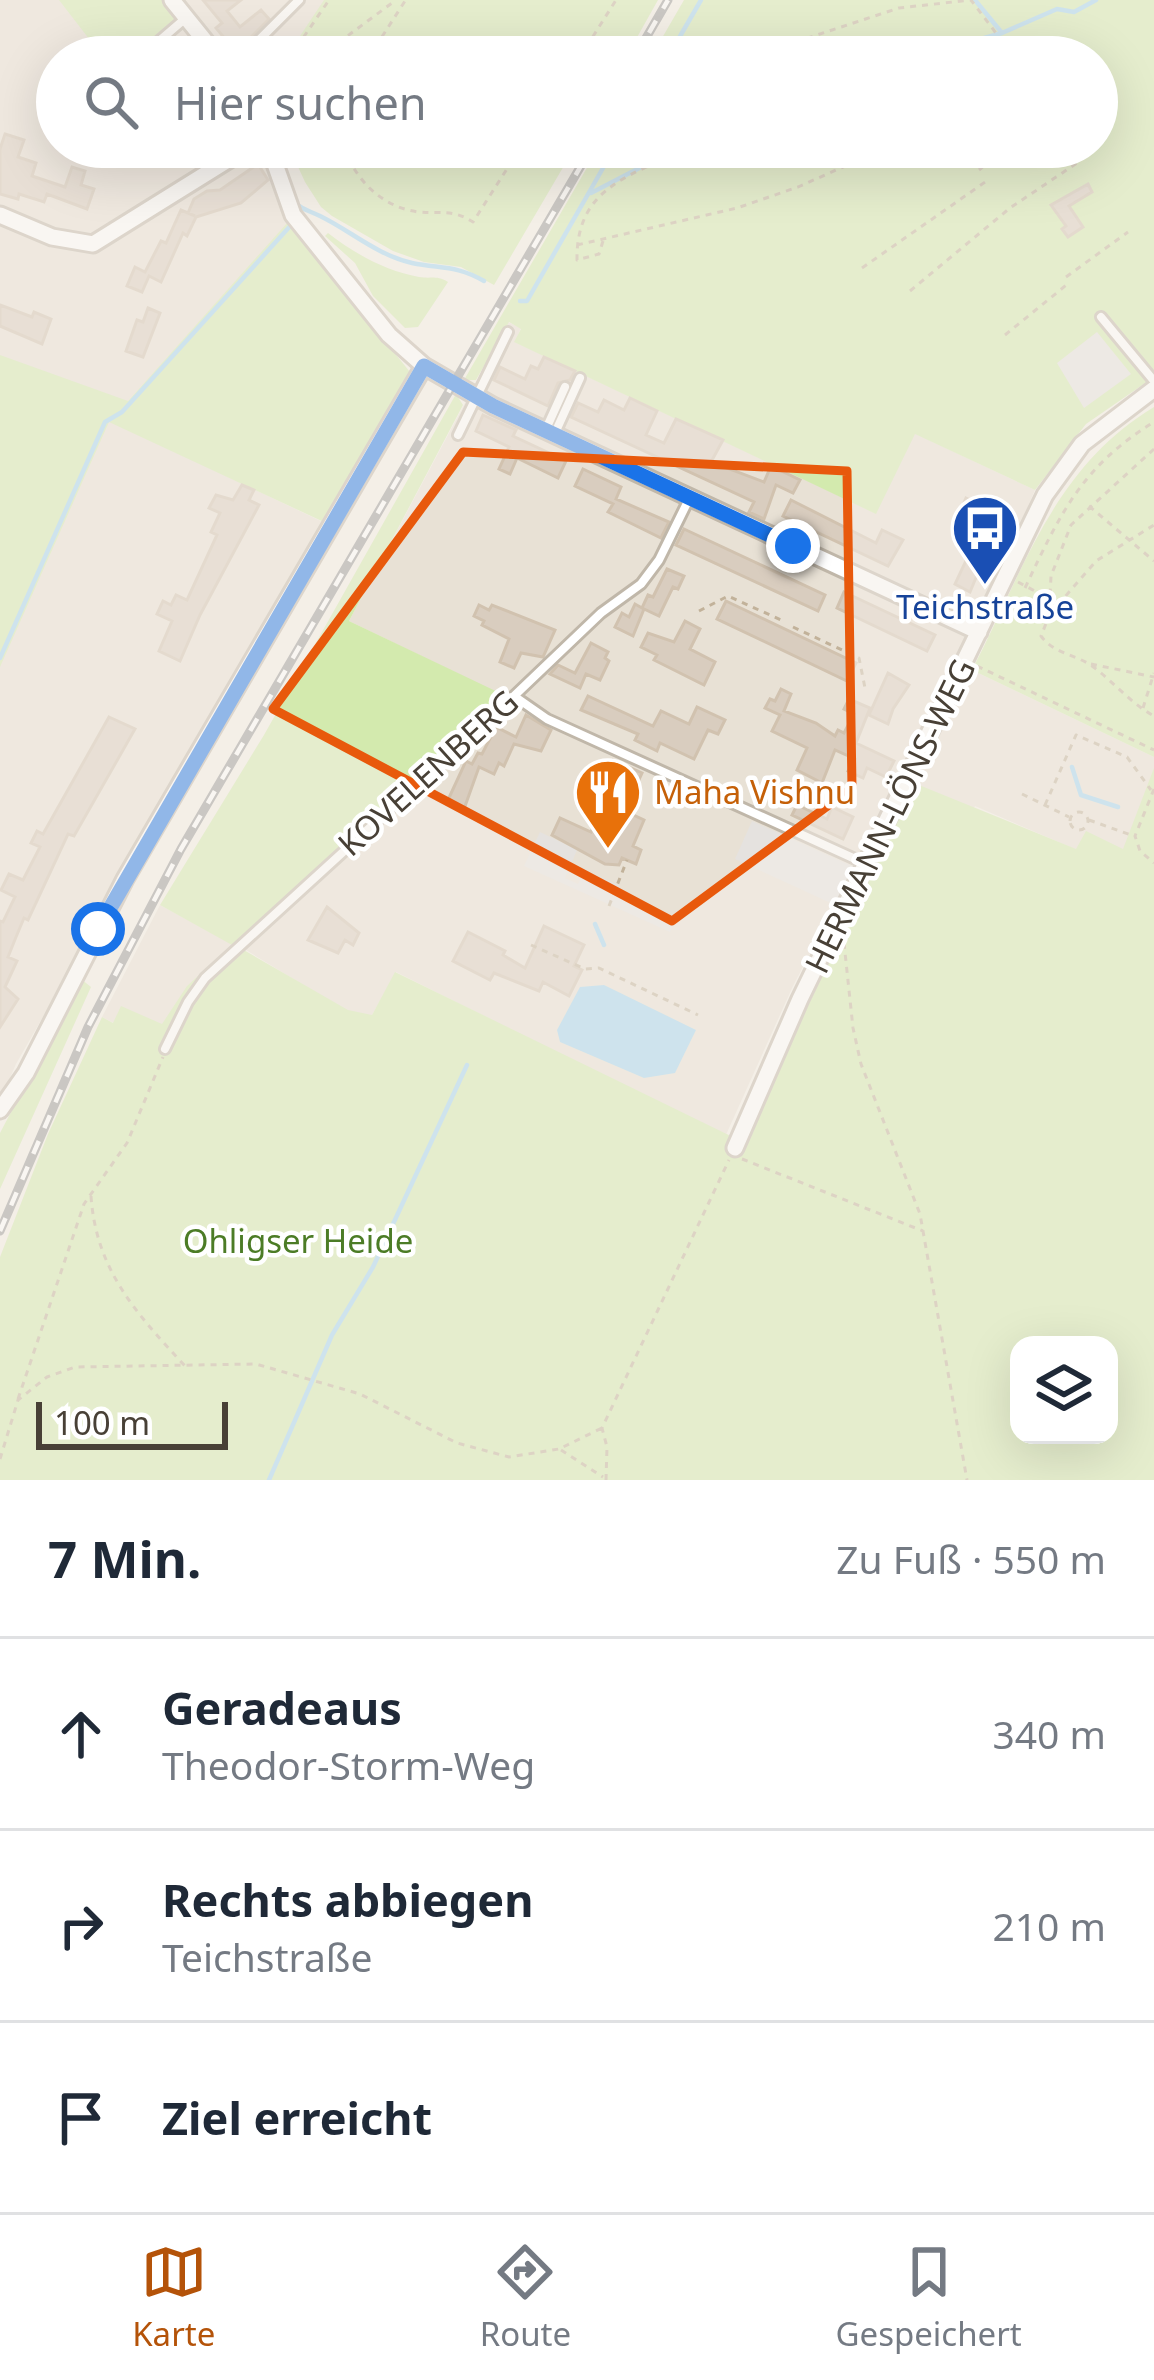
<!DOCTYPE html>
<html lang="de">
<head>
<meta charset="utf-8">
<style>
	body { margin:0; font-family:"Noto Sans",sans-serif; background:#f6f6f7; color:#1f2937 }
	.controls { position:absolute; right:36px; bottom:36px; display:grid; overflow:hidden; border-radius:24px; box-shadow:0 12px 48px #0002 }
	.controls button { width:108px; height:108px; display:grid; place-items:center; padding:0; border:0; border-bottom:3px solid #e0e1e3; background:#fff; color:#1f2937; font:60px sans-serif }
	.scale { position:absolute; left:36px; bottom:30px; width:192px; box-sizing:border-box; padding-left:12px; border:6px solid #484036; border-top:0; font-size:33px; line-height:42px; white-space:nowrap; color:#484036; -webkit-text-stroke:9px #fff; paint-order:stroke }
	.stop { position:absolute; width:36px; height:36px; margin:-27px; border:9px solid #1a73e8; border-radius:50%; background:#fff }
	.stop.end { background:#1a73e8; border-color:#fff; box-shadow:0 3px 12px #0008 }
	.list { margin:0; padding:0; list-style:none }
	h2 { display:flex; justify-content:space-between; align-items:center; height:156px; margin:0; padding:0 48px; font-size:51px }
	h2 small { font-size:39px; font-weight:400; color:#747a83 }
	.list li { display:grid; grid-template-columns:78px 1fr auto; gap:36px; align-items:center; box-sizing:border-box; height:192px; padding:0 48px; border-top:3px solid #e0e1e3 }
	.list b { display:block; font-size:45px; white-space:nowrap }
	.list p { margin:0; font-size:39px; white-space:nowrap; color:#747a83 }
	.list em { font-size:39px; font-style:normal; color:#747a83 }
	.icon { flex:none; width:66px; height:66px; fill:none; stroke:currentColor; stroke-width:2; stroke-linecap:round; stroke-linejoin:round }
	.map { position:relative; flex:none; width:1154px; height:1480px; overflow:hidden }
	.search { position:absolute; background:#fff; box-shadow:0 12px 48px #0002; left:36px; right:36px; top:36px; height:132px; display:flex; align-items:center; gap:30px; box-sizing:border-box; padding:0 42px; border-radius:66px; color:#747a83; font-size:45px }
	.sheet { height:732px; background:#fff }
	nav { display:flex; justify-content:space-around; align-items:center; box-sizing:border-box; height:168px; border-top:3px solid #e0e1e3; background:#fff; font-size:33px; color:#747a83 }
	nav a { display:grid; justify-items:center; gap:6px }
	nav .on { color:#b45309 }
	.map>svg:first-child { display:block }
	.residential { fill:#e8e1d5 }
	.green { fill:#d3eaae; fill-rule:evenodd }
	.parking { fill:#e5e2df }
	.water { fill:#a1d6f3 }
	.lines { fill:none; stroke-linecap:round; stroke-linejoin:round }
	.stream { stroke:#a1d6f3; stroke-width:4.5 }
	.building { fill:#d9cdbf; stroke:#d1c2af; stroke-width:3 }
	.lane-casing { stroke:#c0b7a9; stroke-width:14 }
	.street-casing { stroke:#c0b7a9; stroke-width:21 }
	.path { stroke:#c2b29a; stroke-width:3; stroke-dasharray:6 6; stroke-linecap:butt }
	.lane { stroke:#fff; stroke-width:8 }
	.street { stroke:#fff; stroke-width:15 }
	.rail-casing { stroke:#979797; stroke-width:9 }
	.rail { stroke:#fff; stroke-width:4.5; stroke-dasharray:14; stroke-linecap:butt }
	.route { stroke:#1a73e8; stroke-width:15 }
	.marked { fill:none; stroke:#e8590c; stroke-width:9; stroke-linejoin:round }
	.labels { text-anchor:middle; stroke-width:9; stroke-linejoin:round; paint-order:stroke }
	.transit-label { font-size:33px; fill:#164399; stroke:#fff }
	.street-label { font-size:33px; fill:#484036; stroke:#fff }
	.food-label { font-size:33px; fill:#c56008; stroke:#fff; text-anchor:start }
	.park-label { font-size:33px; fill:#4c7c26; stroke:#fff }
</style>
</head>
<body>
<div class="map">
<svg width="1154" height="1480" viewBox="0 0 1154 1480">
	<rect width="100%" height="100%" fill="#f4efe7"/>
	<!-- residential -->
	<path class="residential" d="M0 0H325L286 57H57V147H275L299 211 110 421 325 523 16 1064 0 1101Z
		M508 322 521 328 515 342 875 513 914 433 1035 490 965 651 978 657 972 670 1154 757V883L975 806 972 811 901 779 793 986 725 1137 396 972 367 1024 246 950 514 701 349 621Z
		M160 905 234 945 160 1047 102 1017Z"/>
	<!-- green -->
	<path class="green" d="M59 0H162L177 18 128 57H103Z
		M324 0H658L626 57H286Z
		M684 0H699L692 17 703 0H1154V377L1086 424 1035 490 915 434 876 514 514 342 521 329 509 322 476 380H464L599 147H1097V57H651Z
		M289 147H575L494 285 461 267 424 262 393 251 332 216 321 207 305 182Z
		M288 222 410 372 407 386 326 523 109 422 0 667V355L128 401Z
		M328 233C355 254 386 271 419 277 432 279 436 275 448 282L418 327 405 328 373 296 355 263 325 236Z
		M456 394 463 405 349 621 504 695 235 945 348 1010 372 1015 395 972 743 1142 914 783 1076 849 1086 831 1123 849 1154 768V1480H0V1257L48 1134 102 1017 113 1023 121 1006 162 1024 187 986 232 945 160 905 264 735ZM1019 1345H1109V1435H1019Z
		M1154 407V757L972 670C1024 570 1053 468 1154 407Z
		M81 979 91 987 0 1189V1133Z"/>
	<!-- parking -->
	<path class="parking" d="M1097 332 1131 374 1084 408 1057 363Z
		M752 821 854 867 835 905 735 859Z
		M540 832 577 850 565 878 578 884 585 870 620 886 616 896 674 923 670 932 524 866Z"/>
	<!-- water -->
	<path class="water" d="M604 985 696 1030 675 1073 644 1078 560 1042 557 1030 580 987Z"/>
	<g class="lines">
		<!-- stream -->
		<path class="stream" d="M975 0 1002 33
			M668 57 701 0
			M917 57 1002 33 1057 9 1074 12 1096 0
			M591 193 680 147
			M295 203C303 210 310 211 320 216 351 231 377 255 412 263 441 269 456 265 484 281
			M520 301H527L615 147
			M0 658 105 422 122 412 292 224
			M1072 767 1081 795 1118 807
			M595 924 604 945
			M269 1480 332 1335 373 1267 467 1065"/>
	</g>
	<!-- building -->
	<path class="building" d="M203 0H241L227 11 240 27 261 10 269 19 236 52 216 28 222 23Z
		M5 134 24 140 18 157 36 163 32 176 65 187 72 167 85 171 81 185 94 189 87 209 47 194 44 202 19 194 18 199 0 194V149Z
		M258 164 268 180 241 203 196 217 187 236 183 233 161 282 149 276 142 292 127 286 135 267 145 272 161 241 166 243 181 210 195 216 188 213 194 199 207 191 220 190Z
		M1088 184 1092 192 1069 206 1083 227 1068 237 1062 229 1066 226 1051 205Z
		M0 305 32 317 34 312 51 319 42 344 0 326Z
		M148 308 160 313 143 357 126 351 137 320 143 322Z
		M544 357 575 371 570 380 558 383 548 406 494 380 500 367 525 379 531 366 538 369Z
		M630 398 657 411 646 435 664 443 676 419 723 440 711 462 764 482 771 466 800 480 793 493 776 485 764 519 749 512 754 502 571 417 578 403 598 412 604 400 624 410Z
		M483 415 516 430 513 436 566 461 558 478 517 458 510 474 499 469 509 447 476 431Z
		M583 469 621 487 616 499 669 522 661 538 608 512 613 504 575 486Z
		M242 485 254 490 249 500 259 505 200 615 180 661 159 651 172 621 157 614 163 601 171 605 176 595 187 600 217 535 211 532 220 513 209 508 216 495 233 500Z
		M966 498 1002 515 970 592 955 584 978 535 956 520Z
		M791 500 876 543 882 530 903 540 888 566 783 516Z
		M684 529 825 595 818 611 676 545Z
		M667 569 684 576 678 589 673 587 659 616 644 609 633 636 615 627 622 613 629 617 635 604 642 608 648 595 653 597Z
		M844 592 935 635 927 651 837 608Z
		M726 601 856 663 847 681 717 619Z
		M479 605 489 610 492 605 555 630 543 657 521 653 514 668 500 662 509 639 482 625 484 621 474 616Z
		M685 621 700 629 690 649 715 662 704 685 654 660 657 655 641 647 648 633 674 642Z
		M591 643 608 652 605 658 609 661 600 680 586 674 580 688 550 674 558 665 575 673Z
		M888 673 909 685 893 709 888 724 869 715Z
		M781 689 791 694 784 711 816 723 835 736 838 730 844 733 854 714 844 709 849 699 870 708 856 743 894 761 886 777 867 768 863 778 848 771 855 759 835 750 822 783 797 770 807 748 772 731 780 715 765 708 770 699 775 701Z
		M588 696 653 726 661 711 689 724 697 707 725 720 718 734 708 730 694 759 660 743 657 751 635 740 638 734 581 710Z
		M526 715 551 730 541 751 514 744 504 766 499 763 494 774 479 767 464 809 447 802 466 761 472 764 478 753 482 754 496 727 516 737Z
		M109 717 135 729 74 836 68 834 28 920 24 918 16 937 8 957 17 961 5 987 18 999 0 1027V921L3 922 15 897 1 890 9 874 23 880 40 847 31 843 37 831 43 834Z
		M613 760 642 773 625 811 644 820 633 846 641 850 636 864 622 858 619 865 605 864 552 835 560 818 591 832 609 786 602 783Z
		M797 805 827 819 832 807 853 817 843 839 792 815Z
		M327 907 359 933 353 945 345 940 338 953 308 940Z
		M544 926 584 945 574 966 582 970 569 996 543 982 539 991 494 973 490 980 453 961 468 932 505 951 503 955 525 968Z"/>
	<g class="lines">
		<defs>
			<path id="lane" d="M152 47 187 17
				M186 57 203 42
				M242 57 299 0
				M1101 317 1154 381
				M546 429 565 387
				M555 433 580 378
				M458 435 508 332
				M514 696 547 719 864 863
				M165 1049 188 1002 205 978 514 696 601 613 641 584 659 560 689 499"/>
			<path id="street" d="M172 0 218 57
				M269 147 293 215 389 335 424 366 493 406 979 632
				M0 215 52 237 93 244 249 147
				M0 1110 26 1073 125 879 424 366
				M735 1148 800 999 1045 495 1082 444 1154 389"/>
		</defs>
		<!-- lane casing -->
		<use href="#lane" class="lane-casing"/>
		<!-- street casing -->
		<use href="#street" class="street-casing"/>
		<!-- path -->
		<path class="path" d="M290 57 329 0
			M319 57 396 0
			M369 57 405 1
			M580 57 616 0
			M750 57 899 8 971 0 1014 57
			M1000 57 1009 50
			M344 147C355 180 383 208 419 212 443 214 452 209 473 222L521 147
			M979 170 1006 147
			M603 241 599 254 577 260C576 185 633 176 689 147
			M577 245 737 208 798 187 888 147
			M862 268 988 180
			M1066 277 1128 232
			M910 291 1010 208 1077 163
			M1005 335 1070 282
			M1154 449 1071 525 1051 576 1049 616 1041 636C1054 654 1075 654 1092 666 1114 682 1130 703 1154 716
			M1089 506 1154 561
			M1018 582 1046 597
			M1025 588C1060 514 1082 466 1154 422
			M699 611 728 596 781 620
			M1050 614 1096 561 1154 525
			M793 627 859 658 865 688
			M1091 664 1154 677
			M977 666 1154 750
			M1143 708 1154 673
			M1154 789 1135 836 1140 851 1154 863
			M1022 794 1069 817
			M1045 805 1076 735 1127 757 1151 790
			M1070 821a9 9 0 1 1 18 0a9 9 0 1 1-18 0Z
			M1089 820 1131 835
			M609 906 627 860
			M844 943 853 1028 861 1064 920 1214 967 1480
			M531 945 585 969 599 968 698 1015
			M742 1159 923 1231
			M91 1196C96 1270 136 1313 185 1366
			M18 1399 84 1204 127 1143 163 1057
			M561 1450 603 1477
			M0 1459 18 1400 47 1377 75 1367 256 1364 360 1394 457 1443 509 1457 559 1449 602 1428
			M606 1480 607 1447 602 1428 729 1160"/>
		<!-- lane -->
		<use href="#lane" class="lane"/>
		<!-- street -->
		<use href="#street" class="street"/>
		<defs>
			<path id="rail" d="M635 57 668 0
				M0 1231 88 1027 181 849 592 147"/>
		</defs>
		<!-- rail casing -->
		<use href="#rail" class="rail-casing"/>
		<!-- rail -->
		<use href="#rail" class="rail"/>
	</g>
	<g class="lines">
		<!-- route -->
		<path class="route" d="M98 929 424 366 493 406 793 546"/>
	</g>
	<!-- marked area -->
	<path d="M0 0H1154V1480H0ZM463 452 847 471 852 788 672 921 273 709Z" fill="#f4efe7" fill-opacity=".55" fill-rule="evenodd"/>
	<path class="marked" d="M463 452 847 471 852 788 672 921 273 709Z"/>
	<!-- icons -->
	<defs>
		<symbol id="bus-pin" viewBox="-11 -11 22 30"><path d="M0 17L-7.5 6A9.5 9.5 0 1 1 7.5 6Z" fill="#1a4fb4" stroke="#fff"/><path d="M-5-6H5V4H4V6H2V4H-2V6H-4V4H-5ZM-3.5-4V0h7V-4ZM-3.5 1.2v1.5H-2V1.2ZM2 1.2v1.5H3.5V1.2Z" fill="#fff"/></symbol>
		<symbol id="restaurant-pin" viewBox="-11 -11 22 30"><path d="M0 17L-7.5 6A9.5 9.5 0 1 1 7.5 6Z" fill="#e8710a" stroke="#fff"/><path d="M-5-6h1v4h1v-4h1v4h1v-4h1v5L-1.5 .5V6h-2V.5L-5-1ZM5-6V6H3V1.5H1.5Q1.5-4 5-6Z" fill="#fff"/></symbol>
	</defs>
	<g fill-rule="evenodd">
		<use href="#bus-pin" x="947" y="490" width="76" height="104"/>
		<use href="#restaurant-pin" x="570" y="754" width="76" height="104"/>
	</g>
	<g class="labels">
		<!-- transit labels -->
		<g class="transit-label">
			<text x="985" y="619">Teichstraße</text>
		</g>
		<!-- street labels -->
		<g class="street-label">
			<text transform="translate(428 773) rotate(-42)" y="12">KOVELENBERG</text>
			<text transform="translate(890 816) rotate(-64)" y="12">HERMANN-LÖNS-WEG</text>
		</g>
		<!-- food labels -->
		<g class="food-label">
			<text x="654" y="804">Maha Vishnu</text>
		</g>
		<!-- park labels -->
		<g class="park-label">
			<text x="298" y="1253">Ohligser Heide</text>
		</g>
	</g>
</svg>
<div class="controls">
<button><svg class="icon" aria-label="layers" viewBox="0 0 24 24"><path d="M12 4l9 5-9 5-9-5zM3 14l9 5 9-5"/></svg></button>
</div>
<div class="scale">100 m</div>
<div class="stop" style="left:98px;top:929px"></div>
<div class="stop end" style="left:793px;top:546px"></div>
<div class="search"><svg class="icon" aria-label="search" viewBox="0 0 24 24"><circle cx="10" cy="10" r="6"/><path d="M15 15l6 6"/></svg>Hier suchen</div>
</div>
<section class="sheet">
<h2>7 Min.<small>Zu Fuß · 550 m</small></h2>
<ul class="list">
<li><svg class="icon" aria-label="ahead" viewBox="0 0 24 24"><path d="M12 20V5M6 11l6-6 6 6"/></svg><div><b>Geradeaus</b><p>Theodor-Storm-Weg</p></div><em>340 m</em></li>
<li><svg class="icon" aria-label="right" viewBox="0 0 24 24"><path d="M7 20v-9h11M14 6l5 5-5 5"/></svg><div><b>Rechts abbiegen</b><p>Teichstraße</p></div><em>210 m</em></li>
<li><svg class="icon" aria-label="arrive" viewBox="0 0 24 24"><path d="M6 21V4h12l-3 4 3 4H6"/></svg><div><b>Ziel erreicht</b></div></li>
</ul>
</section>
<nav>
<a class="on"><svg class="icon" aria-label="map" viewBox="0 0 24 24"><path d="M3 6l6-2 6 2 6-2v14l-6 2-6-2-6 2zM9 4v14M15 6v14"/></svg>Karte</a>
<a><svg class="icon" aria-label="directions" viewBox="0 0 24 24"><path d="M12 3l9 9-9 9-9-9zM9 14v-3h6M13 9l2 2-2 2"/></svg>Route</a>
<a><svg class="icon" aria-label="saved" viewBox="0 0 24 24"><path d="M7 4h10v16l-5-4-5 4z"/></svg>Gespeichert</a>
</nav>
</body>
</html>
